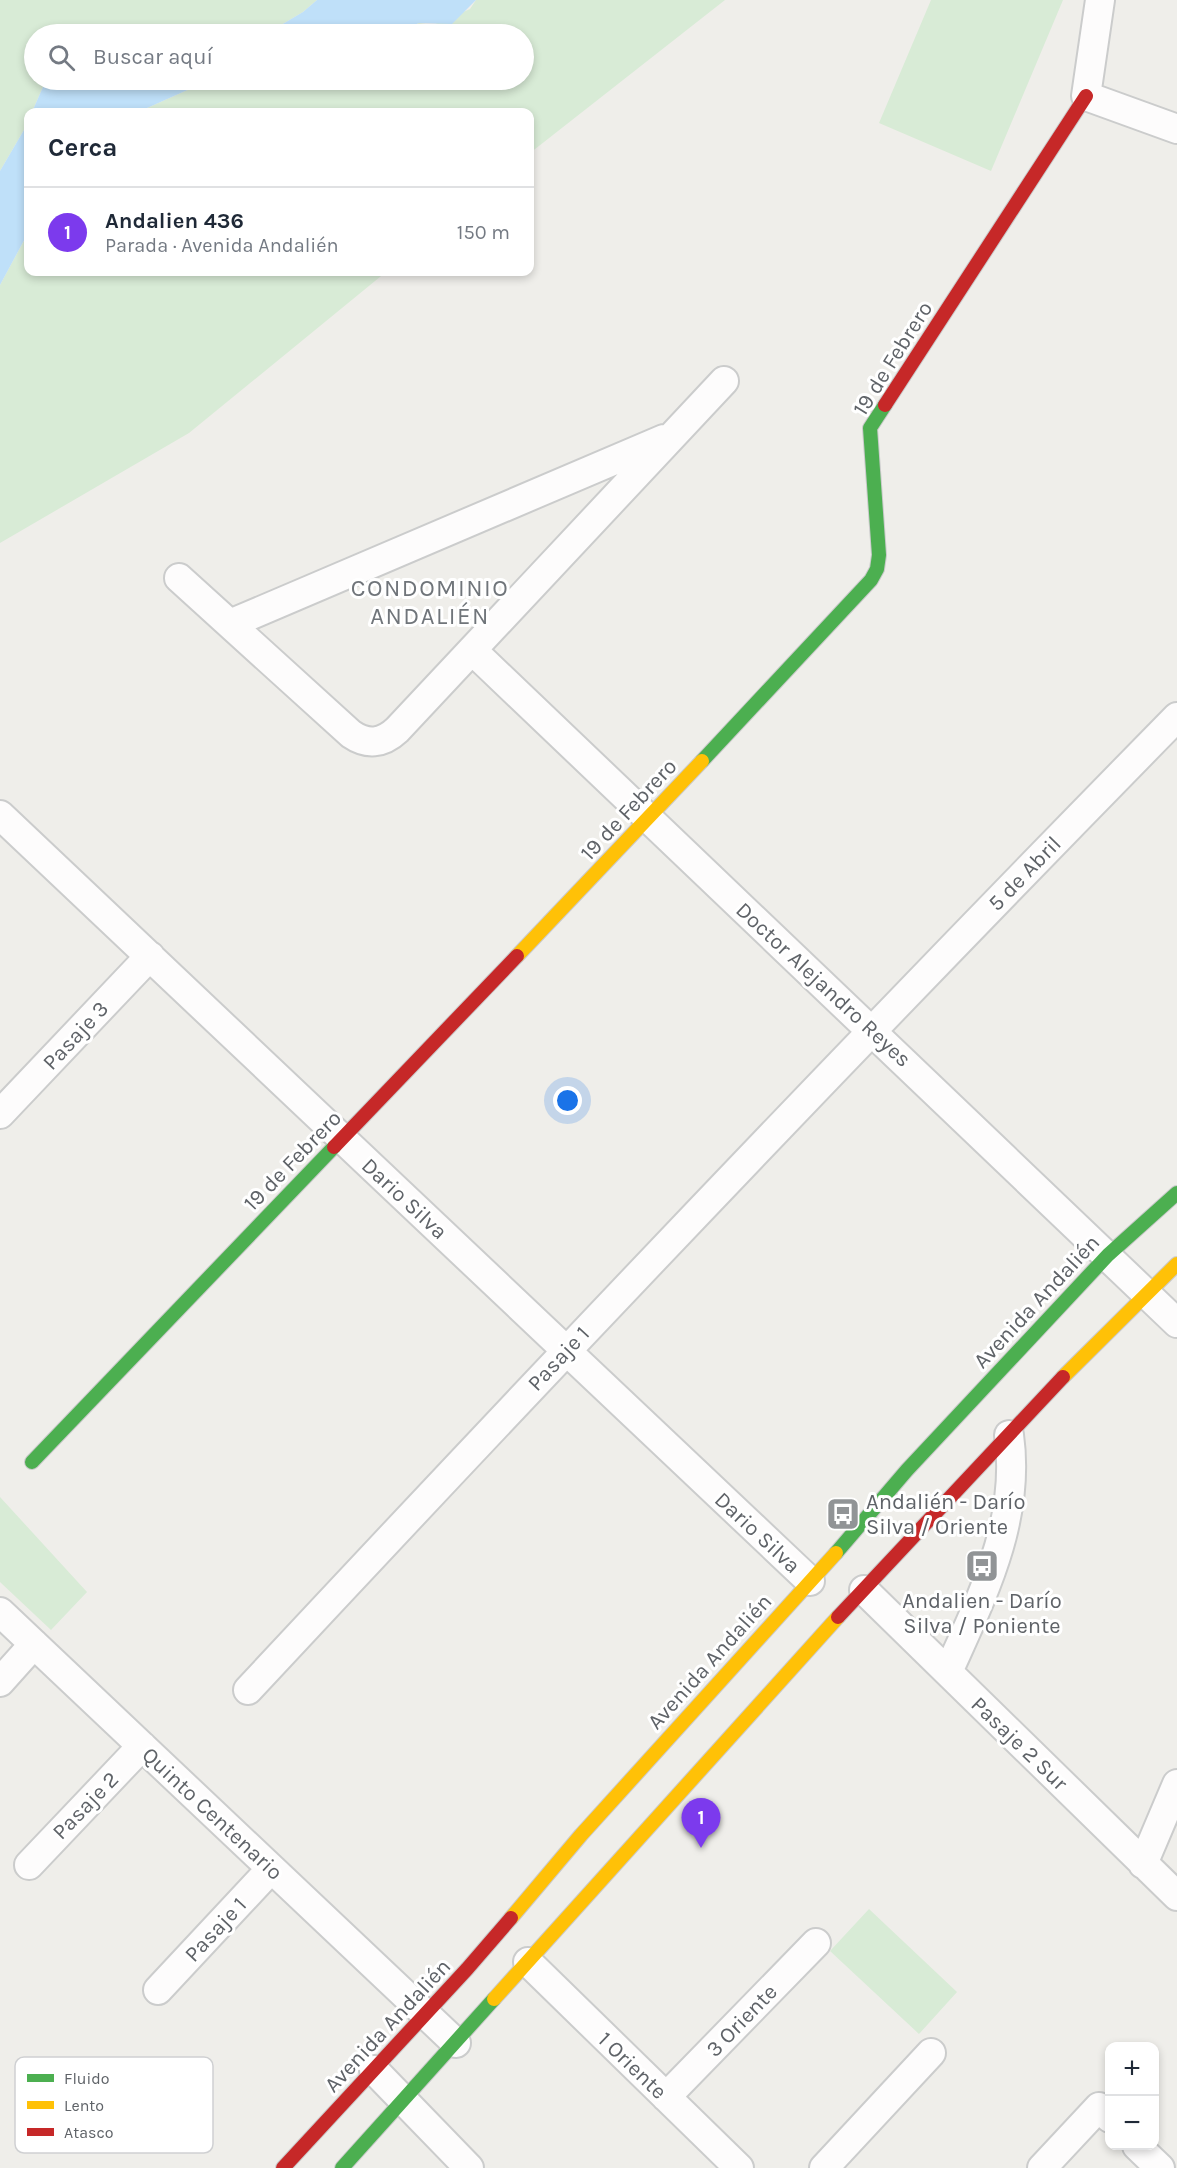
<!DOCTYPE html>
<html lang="es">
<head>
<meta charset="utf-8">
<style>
	body { margin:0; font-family:Karla,sans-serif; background:#f2f2f3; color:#1f2937 }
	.controls { position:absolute; right:18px; bottom:18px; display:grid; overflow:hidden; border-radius:12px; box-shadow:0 3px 9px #0003 }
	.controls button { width:54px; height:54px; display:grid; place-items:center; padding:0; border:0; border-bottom:2px solid #e0e1e3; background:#fff; color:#1f2937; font:30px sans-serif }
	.you { position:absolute; left:568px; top:1101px; width:21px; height:21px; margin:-15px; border:4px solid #fff; border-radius:50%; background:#1a73e8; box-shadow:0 0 0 9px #1a73e833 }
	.badge { display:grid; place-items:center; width:39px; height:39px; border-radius:50%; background:#7c3aed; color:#fff; font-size:20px; font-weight:700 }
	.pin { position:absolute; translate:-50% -50px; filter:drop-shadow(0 2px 3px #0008) }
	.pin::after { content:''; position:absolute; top:32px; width:21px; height:18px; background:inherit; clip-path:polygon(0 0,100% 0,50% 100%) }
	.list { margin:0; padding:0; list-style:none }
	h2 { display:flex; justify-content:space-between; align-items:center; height:78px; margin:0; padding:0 24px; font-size:26px }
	h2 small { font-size:20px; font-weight:400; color:#747a83 }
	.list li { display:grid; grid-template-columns:39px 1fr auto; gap:18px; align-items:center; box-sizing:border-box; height:90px; padding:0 24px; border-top:2px solid #e0e1e3 }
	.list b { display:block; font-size:22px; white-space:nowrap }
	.list p { margin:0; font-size:20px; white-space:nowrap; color:#747a83 }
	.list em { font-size:20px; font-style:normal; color:#747a83 }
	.icon { flex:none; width:33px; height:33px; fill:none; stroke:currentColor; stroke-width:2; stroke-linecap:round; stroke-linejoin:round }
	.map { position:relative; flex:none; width:1177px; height:2168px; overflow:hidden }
	.search { position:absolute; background:#fff; box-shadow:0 3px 9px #0003; left:24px; top:24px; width:510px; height:66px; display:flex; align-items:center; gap:15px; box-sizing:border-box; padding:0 21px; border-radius:33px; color:#747a83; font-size:22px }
	.panel { position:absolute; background:#fff; box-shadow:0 3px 9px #0003; left:24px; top:108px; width:510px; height:168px; border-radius:12px }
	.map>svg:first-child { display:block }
	.green { fill:#d8ebd6 }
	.water { fill:#bfe0f9 }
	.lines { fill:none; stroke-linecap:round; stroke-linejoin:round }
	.street-casing { stroke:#cbcccc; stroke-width:32 }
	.fast-casing { stroke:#cacacb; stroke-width:16 }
	.slow-casing { stroke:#cacacb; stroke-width:16 }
	.jam-casing { stroke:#cacacb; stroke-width:16 }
	.street { stroke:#fdfcfc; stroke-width:28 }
	.fast { stroke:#4caf50; stroke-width:14 }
	.slow { stroke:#ffc107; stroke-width:14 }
	.jam { stroke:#c62828; stroke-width:14 }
	.labels { text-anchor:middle; stroke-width:6; stroke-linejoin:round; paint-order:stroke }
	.street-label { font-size:22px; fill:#5f6368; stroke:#fff }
	.poi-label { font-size:22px; fill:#5f6368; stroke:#fff; text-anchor:start }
	.neighbourhood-label { font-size:24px; letter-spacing:1.5px; fill:#70757a; stroke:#fff }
	.key { fill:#fff; stroke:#cfd0d2; stroke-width:1.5 }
	.key-label { font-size:16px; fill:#5f6368 }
</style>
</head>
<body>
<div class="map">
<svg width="1177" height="2168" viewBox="0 0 1177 2168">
	<rect width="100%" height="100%" fill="#efeeea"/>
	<!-- green -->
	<path class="green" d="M0 0H317L303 12 281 25H210L179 34H34V80H46L32 112H28V123L0 171Z
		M476 0H725L530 153V112H138L210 80H524V34H391L419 23 433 25 470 9Z
		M931 0H1063L991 171 879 123Z
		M28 233V272H386L189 433 0 543V285Z
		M0 1497 87 1592 51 1630 0 1582Z
		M869 1909 957 1992 919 2034 830 1951Z"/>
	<!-- water -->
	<path class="water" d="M317 0H476L452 24 419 23 391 34H179L210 25H281L303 12Z
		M46 80H210L138 112H32Z
		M28 123V233L0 285V171Z"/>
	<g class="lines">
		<defs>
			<path id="street" d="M1100 0 1086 96 1177 129
				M179 578 351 734C367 745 382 744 397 730L724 381
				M230 624 664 439
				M472 650 1177 1323
				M0 815 810 1581
				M0 1114 150 956
				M864 1590 1177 1896
				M0 1612 456 2043
				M948 1672C982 1596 1021 1521 1009 1435
				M0 1682 34 1644
				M248 1690C554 1362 863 1037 1177 717
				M1143 1864 1177 1784
				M29 1865 142 1746
				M528 1962 739 2168
				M158 1990 271 1869
				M374 2070 469 2168
				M666 2097 816 1943
				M1137 2146 1160 2168
				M824 2168 931 2053
				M1042 2168 1099 2107 1110 2118"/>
			<path id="fast" d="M702 761 871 580 877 569 879 555 870 428 885 405
				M32 1462 334 1147
				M836 1553 907 1470 1108 1255 1177 1193
				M342 2168 494 1999"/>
			<path id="slow" d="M517 956 702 761
				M1063 1377 1177 1264
				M511 1918 581 1835 836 1553
				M494 1999 838 1617"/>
			<path id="jam" d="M885 405 1086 96
				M334 1147 517 956
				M838 1617 1063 1377
				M283 2168 467 1969 511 1918"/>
		</defs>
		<!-- street casing -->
		<use href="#street" class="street-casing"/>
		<!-- fast casing -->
		<use href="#fast" class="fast-casing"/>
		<!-- slow casing -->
		<use href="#slow" class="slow-casing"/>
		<!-- jam casing -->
		<use href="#jam" class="jam-casing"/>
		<!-- street -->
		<use href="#street" class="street"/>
		<!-- fast -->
		<use href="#fast" class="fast"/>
		<!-- slow -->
		<use href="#slow" class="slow"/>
		<!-- jam -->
		<use href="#jam" class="jam"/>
	</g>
	<!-- icons -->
	<defs>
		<symbol id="bus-square" viewBox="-11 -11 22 22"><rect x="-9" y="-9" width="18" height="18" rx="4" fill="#919496" stroke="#fff"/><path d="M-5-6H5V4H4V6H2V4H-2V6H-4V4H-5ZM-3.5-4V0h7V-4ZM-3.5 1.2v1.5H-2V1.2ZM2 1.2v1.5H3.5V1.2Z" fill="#fff"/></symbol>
	</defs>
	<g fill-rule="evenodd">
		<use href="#bus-square" x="824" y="1495" width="38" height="38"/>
		<use href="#bus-square" x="963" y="1547" width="38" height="38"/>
	</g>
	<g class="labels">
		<!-- street labels -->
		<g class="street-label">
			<text transform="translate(892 358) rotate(-58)" y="8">19 de Febrero</text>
			<text transform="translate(628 809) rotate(-47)" y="8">19 de Febrero</text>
			<text transform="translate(1024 873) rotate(-46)" y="8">5 de Abril</text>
			<text transform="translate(824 984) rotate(43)" y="8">Doctor Alejandro Reyes</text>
			<text transform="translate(75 1035) rotate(-47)" y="8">Pasaje 3</text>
			<text transform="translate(292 1160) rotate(-46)" y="8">19 de Febrero</text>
			<text transform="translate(405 1198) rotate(43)" y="8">Dario Silva</text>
			<text transform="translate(1036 1301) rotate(-47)" y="8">Avenida Andalién</text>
			<text transform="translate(558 1358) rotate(-47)" y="8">Pasaje 1</text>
			<text transform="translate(758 1532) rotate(43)" y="8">Dario Silva</text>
			<text transform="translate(709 1661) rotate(-48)" y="8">Avenida Andalién</text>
			<text transform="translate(1020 1743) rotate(44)" y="8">Pasaje 2 Sur</text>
			<text transform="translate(85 1805) rotate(-46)" y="8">Pasaje 2</text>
			<text transform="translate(213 1813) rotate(43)" y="8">Quinto Centenario</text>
			<text transform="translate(215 1929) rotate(-47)" y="8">Pasaje 1</text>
			<text transform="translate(741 2020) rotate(-46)" y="8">3 Oriente</text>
			<text transform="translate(387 2025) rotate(-47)" y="8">Avenida Andalién</text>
			<text transform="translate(633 2065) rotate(44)" y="8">1 Oriente</text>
		</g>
		<!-- poi labels -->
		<g class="poi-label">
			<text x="866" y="1509">Andalién - Darío<tspan x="866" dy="25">Silva / Oriente</tspan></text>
			<text x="982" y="1608" text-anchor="middle">Andalien - Darío<tspan x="982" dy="25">Silva / Poniente</tspan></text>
		</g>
		<!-- neighbourhood labels -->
		<g class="neighbourhood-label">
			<text x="430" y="596">CONDOMINIO<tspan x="430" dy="28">ANDALIÉN</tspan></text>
		</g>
	</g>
	<!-- legend -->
	<rect x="15" y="2057" width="198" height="96" rx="9" class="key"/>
	<rect x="27" y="2074" width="27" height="8" fill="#4caf50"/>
	<rect x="27" y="2101" width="27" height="8" fill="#ffc107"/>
	<rect x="27" y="2128" width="27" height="8" fill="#c62828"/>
	<g class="key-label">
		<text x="64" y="2084">Fluido</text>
		<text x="64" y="2111">Lento</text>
		<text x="64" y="2138">Atasco</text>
	</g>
</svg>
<div class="controls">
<button>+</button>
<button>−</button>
</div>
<div class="you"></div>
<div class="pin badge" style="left:701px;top:1848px">1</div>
<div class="search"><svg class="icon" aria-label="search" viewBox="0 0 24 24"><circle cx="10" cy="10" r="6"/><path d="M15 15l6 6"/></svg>Buscar aquí</div>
<section class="panel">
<h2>Cerca<small></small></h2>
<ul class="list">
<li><span class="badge">1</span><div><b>Andalien 436</b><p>Parada · Avenida Andalién</p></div><em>150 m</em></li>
</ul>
</section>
</div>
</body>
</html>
